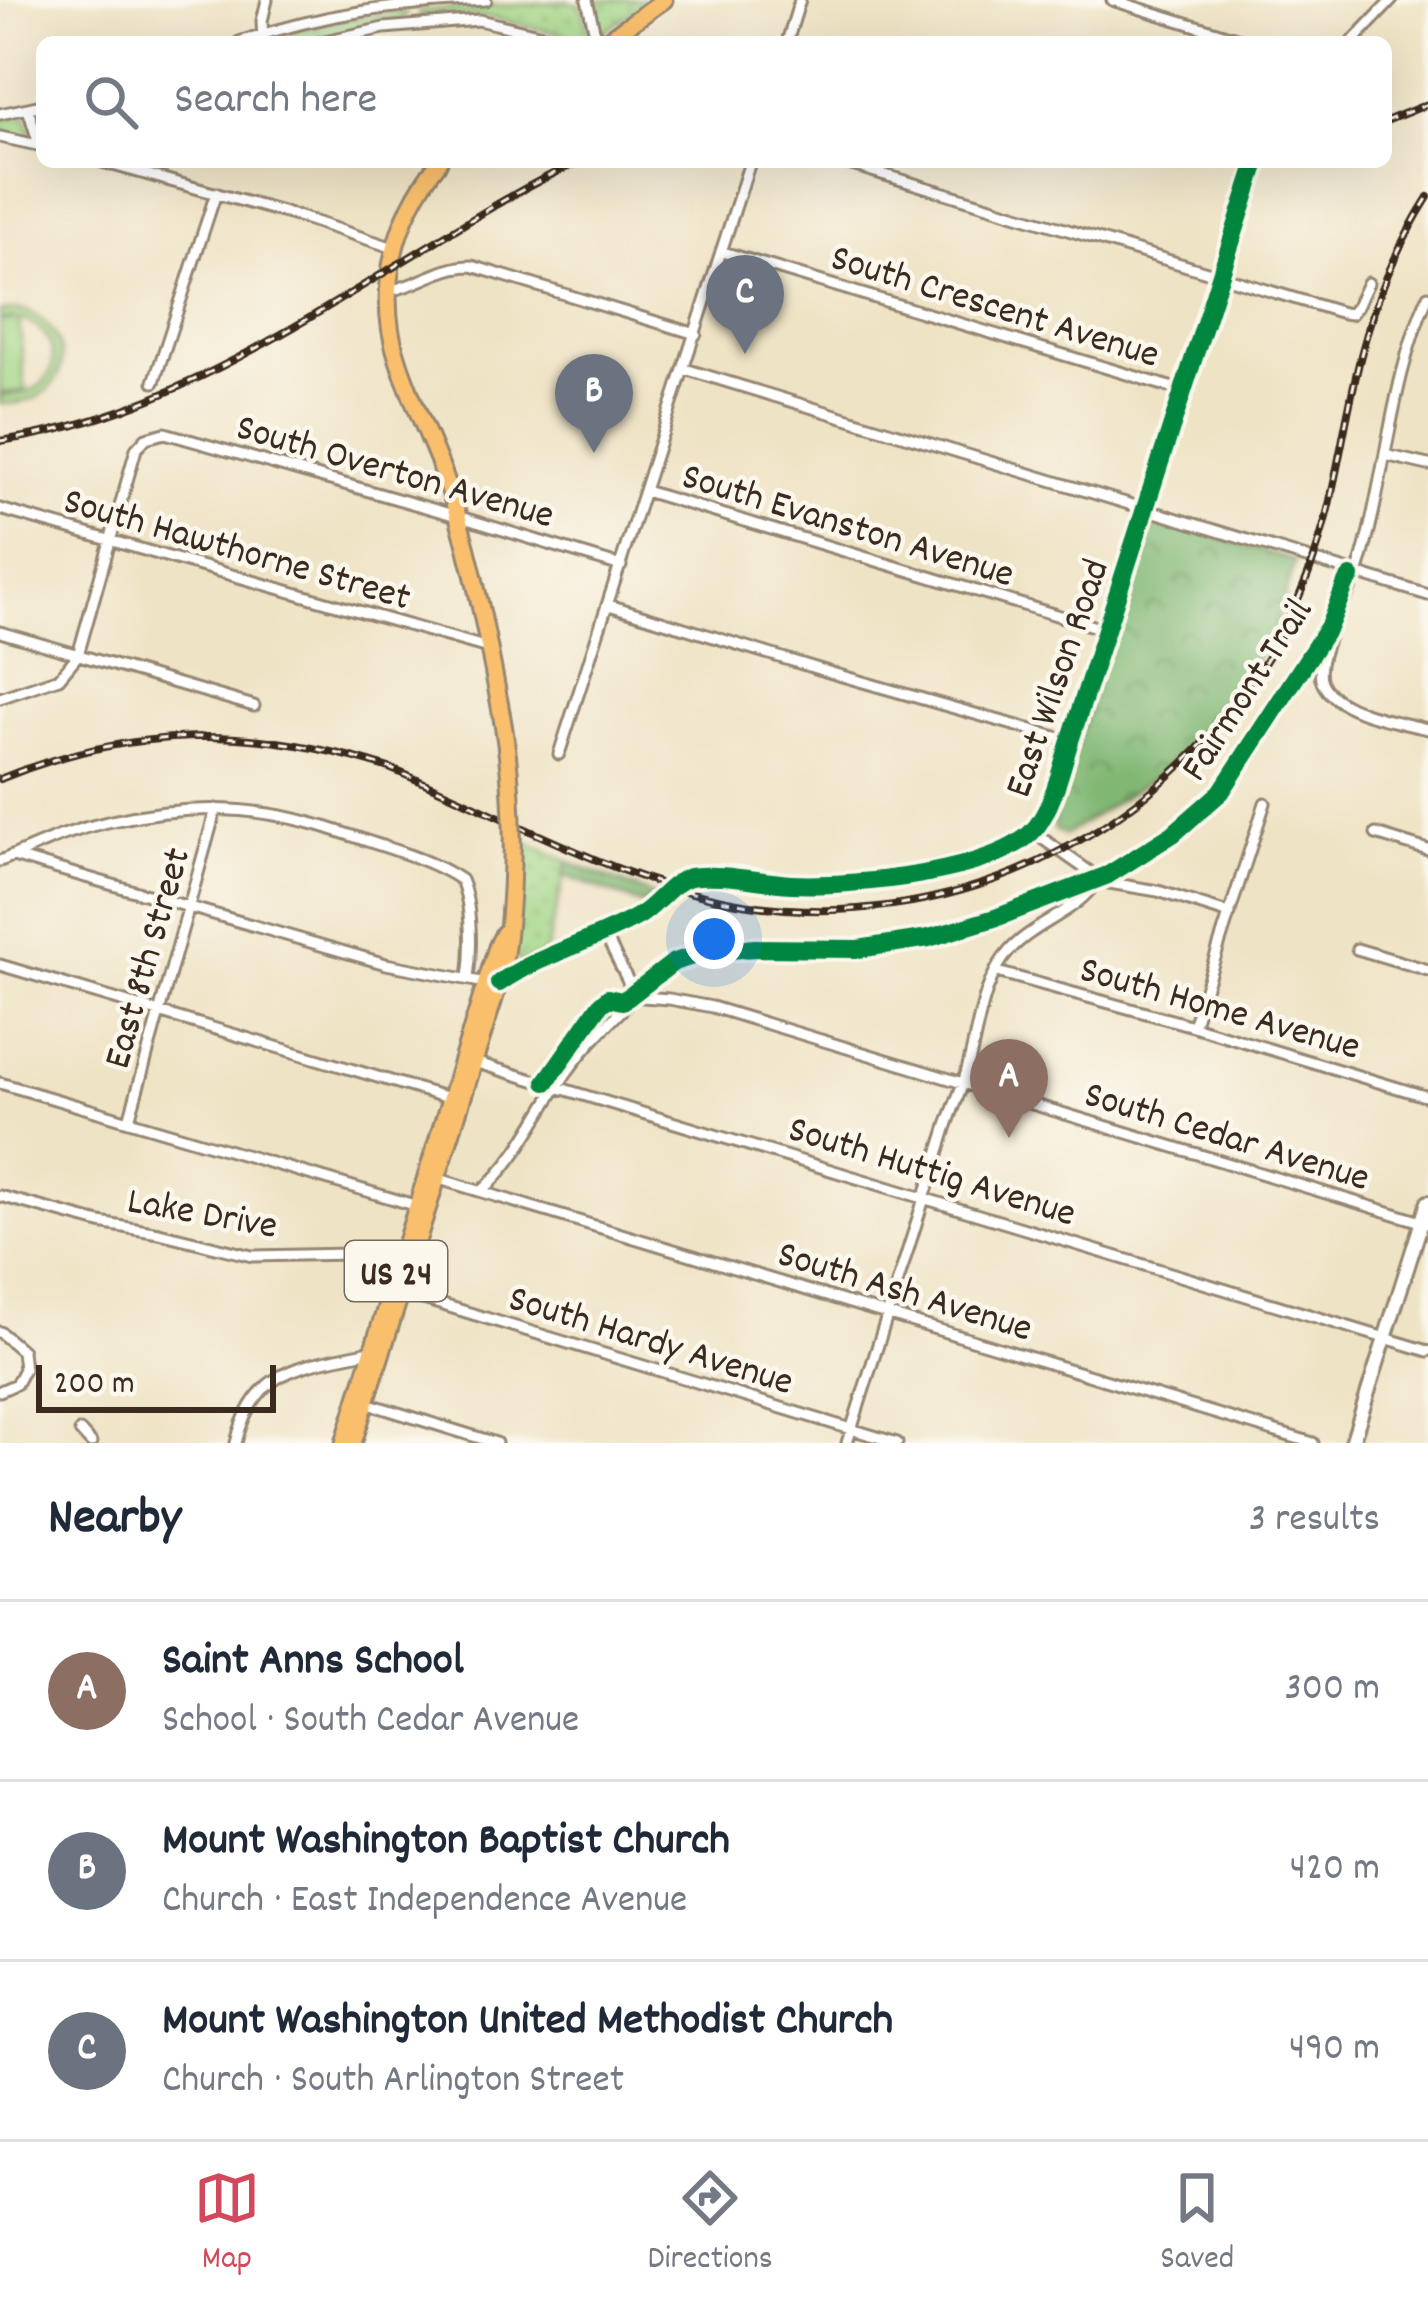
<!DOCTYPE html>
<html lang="en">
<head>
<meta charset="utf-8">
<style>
	body { margin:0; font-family:Dekko,sans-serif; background:#f6f6f7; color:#1f2937 }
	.scale { position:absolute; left:36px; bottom:30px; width:240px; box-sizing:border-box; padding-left:12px; border:6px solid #3b2a1e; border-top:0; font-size:33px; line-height:42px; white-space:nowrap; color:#3b2a1e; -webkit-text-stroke:9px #fbf7ec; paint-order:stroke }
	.you { position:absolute; left:714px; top:939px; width:42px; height:42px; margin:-30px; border:9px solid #fff; border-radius:50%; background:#1a73e8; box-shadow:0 0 0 18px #1a73e833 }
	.badge { display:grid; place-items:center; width:78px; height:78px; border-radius:50%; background:#d1495b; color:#fff; font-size:39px; font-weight:700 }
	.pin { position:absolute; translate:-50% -99px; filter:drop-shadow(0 3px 6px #0008) }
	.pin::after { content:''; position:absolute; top:63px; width:42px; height:36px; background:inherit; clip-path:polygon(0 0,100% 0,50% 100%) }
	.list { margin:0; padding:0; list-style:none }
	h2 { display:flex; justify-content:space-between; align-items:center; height:156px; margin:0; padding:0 48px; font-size:51px }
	h2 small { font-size:39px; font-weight:400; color:#747a83 }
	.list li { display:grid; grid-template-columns:78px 1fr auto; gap:36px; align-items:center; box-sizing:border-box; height:180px; padding:0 48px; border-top:3px solid #e0e1e3 }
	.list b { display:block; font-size:45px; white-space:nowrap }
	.list p { margin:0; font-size:39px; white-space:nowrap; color:#747a83 }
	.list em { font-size:39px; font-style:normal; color:#747a83 }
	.icon { flex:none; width:66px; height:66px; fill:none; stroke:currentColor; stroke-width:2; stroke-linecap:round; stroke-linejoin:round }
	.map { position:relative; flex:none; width:1428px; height:1443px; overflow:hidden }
	.search { position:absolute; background:#fff; box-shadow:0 12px 48px #0002; left:36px; right:36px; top:36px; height:132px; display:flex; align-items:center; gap:30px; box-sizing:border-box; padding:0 42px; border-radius:18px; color:#747a83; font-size:45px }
	.sheet { height:696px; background:#fff }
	nav { display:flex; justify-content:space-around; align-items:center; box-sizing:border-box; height:168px; border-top:3px solid #e0e1e3; background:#fff; font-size:33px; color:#747a83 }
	nav a { display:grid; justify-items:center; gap:6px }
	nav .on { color:#d1495b }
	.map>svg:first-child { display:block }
	.grass { fill:url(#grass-dots); stroke:#6e8052; stroke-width:3 }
	.forest { fill:url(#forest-crowns); stroke:#5e7048; stroke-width:3 }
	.park { fill:#a1d686; stroke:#6e8052; stroke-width:3 }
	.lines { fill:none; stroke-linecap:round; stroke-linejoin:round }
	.minor-casing { stroke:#958672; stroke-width:15 }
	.tertiary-casing { stroke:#958672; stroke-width:18 }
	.primary-casing { stroke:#958672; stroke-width:21 }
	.minor { stroke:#fff; stroke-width:9 }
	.tertiary { stroke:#fff; stroke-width:12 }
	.primary { stroke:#f9bf6d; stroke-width:15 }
	.rail-casing { stroke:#3b2a1e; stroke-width:8 }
	.rail { stroke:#fbf7ec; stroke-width:3; stroke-dasharray:9; stroke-linecap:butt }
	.primary-bridge-casing { stroke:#958672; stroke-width:21; stroke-linecap:butt }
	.primary-bridge { stroke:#f9bf6d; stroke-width:15 }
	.cycleway-casing { stroke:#fbf7ec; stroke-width:26 }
	.cycleway { stroke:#00873e; stroke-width:18 }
	.labels { text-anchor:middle; stroke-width:9; stroke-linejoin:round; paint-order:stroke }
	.shield { fill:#fbf7ec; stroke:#75685c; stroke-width:3 }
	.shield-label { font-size:36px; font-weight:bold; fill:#3b2a1e }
	.street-label { font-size:39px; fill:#3b2a1e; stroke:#fbf7ec }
</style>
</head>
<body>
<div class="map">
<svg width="1428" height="1443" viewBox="0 0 1428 1443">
	<defs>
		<pattern id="grass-dots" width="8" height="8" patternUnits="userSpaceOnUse" patternTransform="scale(3)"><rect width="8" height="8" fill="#a1d686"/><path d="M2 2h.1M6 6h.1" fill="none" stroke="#8cb873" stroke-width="1.8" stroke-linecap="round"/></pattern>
		<pattern id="forest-crowns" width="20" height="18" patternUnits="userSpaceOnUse" patternTransform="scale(3)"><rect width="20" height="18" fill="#80b773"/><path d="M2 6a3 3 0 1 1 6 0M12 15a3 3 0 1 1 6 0" fill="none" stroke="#6a955e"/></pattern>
	</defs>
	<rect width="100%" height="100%" fill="#fbf7ec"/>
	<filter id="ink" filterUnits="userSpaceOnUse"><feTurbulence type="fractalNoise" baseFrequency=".00833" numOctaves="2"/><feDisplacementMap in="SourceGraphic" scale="24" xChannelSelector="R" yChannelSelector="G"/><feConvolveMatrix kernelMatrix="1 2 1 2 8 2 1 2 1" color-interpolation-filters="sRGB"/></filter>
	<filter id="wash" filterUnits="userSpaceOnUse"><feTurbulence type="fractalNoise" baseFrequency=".004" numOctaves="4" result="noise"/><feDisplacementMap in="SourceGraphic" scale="48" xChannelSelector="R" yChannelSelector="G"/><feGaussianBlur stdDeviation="2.7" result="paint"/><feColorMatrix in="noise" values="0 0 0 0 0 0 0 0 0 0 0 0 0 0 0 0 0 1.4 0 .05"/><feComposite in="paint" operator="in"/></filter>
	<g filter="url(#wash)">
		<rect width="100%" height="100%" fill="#efe3c5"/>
		<!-- grass -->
		<path class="grass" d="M600 0H648L606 31 599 28 593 5Z
			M570 1 581 6 590 33 587 40 495 19 473 16 422 19 418 14 421 11Z
			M402 12 407 14 402 20 296 42H276V36L285 33 351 18Z
			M26 116 32 133 29 138 0 133V118Z
			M524 841 568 862 545 954 522 963 516 959 513 950Z"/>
		<!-- forest -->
		<path class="forest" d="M1163 520 1295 561 1273 636 1199 736 1156 776 1065 835 1055 830 1052 820 1148 526Z
			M568 862 655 896 644 905 563 875Z"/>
		<!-- park -->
		<path class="park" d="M21 310C62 321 79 374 37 397 26 403 13 403 0 404V396C10 395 21 395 30 391 67 376 57 327 19 319L25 391 0 393V321L16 319H0V311Z"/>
	</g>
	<g filter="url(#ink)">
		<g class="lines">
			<defs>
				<path id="minor" d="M587 0 597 42
					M1112 0 1249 42
					M239 42C327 12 394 5 486 0
					M263 42 262 21 267 0
					M320 42 384 28 479 20 571 42
					M787 42 800 0
					M1352 42 1392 0
					M28 109 37 138 42 144
					M0 114 42 105
					M0 137 42 146
					M102 162 300 217 394 248
					M842 162 1343 313 1351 314 1357 306 1368 283
					M723 252 1183 391
					M388 291C419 286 440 266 472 266L696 334
					M1428 296C1390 380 1386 482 1358 571 1349 596 1312 659 1322 682 1335 713 1399 722 1428 729
					M685 369 1428 595
					M154 382 216 193
					M1385 455 1428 465
					M645 491 1106 630
					M0 509 488 648
					M609 605 835 674 1070 741
					M0 632 254 706
					M0 698 59 678 78 655 136 449 146 438 165 433 457 516 621 566
					M559 754 750 162
					M1033 832 1090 872 1097 881 1158 891 1230 914
					M1376 834 1428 850
					M13 856 386 964 486 983
					M0 861C20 853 40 844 60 836 125 813 201 803 269 814 303 819 335 830 367 841 398 851 435 862 461 880 472 905 472 951 468 978
					M604 933 628 981 630 996
					M1357 949 1428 970
					M0 965 455 1100
					M997 972 1193 1026 1428 1097
					M501 981C544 953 594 942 638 917 657 906 669 883 690 877 723 872 758 882 791 884 848 887 1002 874 1037 826 1054 803 1061 768 1070 741L1257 162
					M630 996 669 999 712 1007 1428 1224
					M1193 1026 1265 803
					M474 1062 1428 1351
					M0 1083 421 1207
					M129 1120 216 809
					M436 1178 1313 1443
					M482 1191C518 1158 533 1123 559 1084 578 1054 602 1030 627 1005L630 996
					M0 1196 100 1223 159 1233 252 1256 350 1254 399 1260
					M397 1291 897 1443
					M0 1332 22 1351 24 1369 16 1384 0 1391
					M363 1402 496 1443
					M80 1431 91 1443
					M236 1443C254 1366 304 1366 370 1351
					M847 1443 945 1132C950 1115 958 1098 964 1080 978 1038 979 984 1010 950 1035 923 1077 912 1097 881"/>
				<path id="tertiary" d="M1352 1443 1428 1202"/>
				<path id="primary" d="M604 42 664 0
					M439 162C394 218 375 291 398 360 413 407 437 450 452 497 474 567 488 641 501 712
					M344 1443 497 947 504 933
					M353 1443 499 983C507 952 509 923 511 891"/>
			</defs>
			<!-- minor casing -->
			<use href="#minor" class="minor-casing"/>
			<!-- tertiary casing -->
			<use href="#tertiary" class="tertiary-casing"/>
			<!-- primary casing -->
			<use href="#primary" class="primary-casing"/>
			<!-- minor -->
			<use href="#minor" class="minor"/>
			<!-- tertiary -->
			<use href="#tertiary" class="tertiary"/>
			<!-- primary -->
			<use href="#primary" class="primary"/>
			<defs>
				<path id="rail" d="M1386 121 1428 104
					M0 441C161 418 297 325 433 243 480 214 527 185 578 162
					M0 779C131 725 256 725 389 768 495 811 597 870 708 897 957 956 1218 812 1308 575 1335 504 1342 428 1361 355 1375 299 1397 246 1428 197"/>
			</defs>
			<!-- rail casing -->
			<use href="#rail" class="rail-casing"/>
			<!-- rail -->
			<use href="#rail" class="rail"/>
			<defs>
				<path id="primary-bridge" d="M501 712C512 771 514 832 511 891"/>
			</defs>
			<!-- primary-bridge casing -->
			<use href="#primary-bridge" class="primary-bridge-casing"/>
			<!-- primary-bridge -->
			<use href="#primary-bridge" class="primary-bridge"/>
			<defs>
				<path id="cycleway" d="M499 983C542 954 592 942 637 917 657 906 669 883 690 877 723 872 758 882 791 884 848 887 1002 874 1037 826 1054 803 1061 768 1070 741L1257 162
					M546 1082 600 1005 608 998 622 1001 630 996 674 962 706 952 755 948 858 949 929 938 998 917 1108 875 1173 834 1221 792 1329 626 1346 583 1351 577"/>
			</defs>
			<!-- cycleway casing -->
			<use href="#cycleway" class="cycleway-casing"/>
			<!-- cycleway -->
			<use href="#cycleway" class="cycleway"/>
		</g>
	</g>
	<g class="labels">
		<!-- shield labels -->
		<rect class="shield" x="345" y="1241" width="102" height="60" rx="9"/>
		<g class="shield-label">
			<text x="396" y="1284">US 24</text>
		</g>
		<!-- street labels -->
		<g class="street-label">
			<text transform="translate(996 303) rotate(17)" y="14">South Crescent Avenue</text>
			<text transform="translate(396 468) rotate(16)" y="14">South Overton Avenue</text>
			<text transform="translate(849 522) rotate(17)" y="14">South Evanston Avenue</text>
			<text transform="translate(238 546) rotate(16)" y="14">South Hawthorne Street</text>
			<text transform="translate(1054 677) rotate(-71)" y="14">East Wilson Road</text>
			<text transform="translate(1244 688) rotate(-57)" y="14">Fairmont Trail</text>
			<text transform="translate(144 957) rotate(-74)" y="14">East 8th Street</text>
			<text transform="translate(1221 1005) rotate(16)" y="14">South Home Avenue</text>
			<text transform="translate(1228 1133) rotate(17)" y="14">South Cedar Avenue</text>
			<text transform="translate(933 1168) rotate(17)" y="14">South Huttig Avenue</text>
			<text transform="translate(203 1210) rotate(10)" y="14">Lake Drive</text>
			<text transform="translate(906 1288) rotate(17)" y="14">South Ash Avenue</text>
			<text transform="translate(652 1337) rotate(17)" y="14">South Hardy Avenue</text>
		</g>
	</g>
</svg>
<div class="scale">200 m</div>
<div class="you"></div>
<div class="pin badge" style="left:1009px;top:1138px;background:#8d6e63">A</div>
<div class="pin badge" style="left:594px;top:453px;background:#6b7280">B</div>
<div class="pin badge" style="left:745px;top:354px;background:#6b7280">C</div>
<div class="search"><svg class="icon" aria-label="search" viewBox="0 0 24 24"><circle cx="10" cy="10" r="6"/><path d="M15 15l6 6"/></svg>Search here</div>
</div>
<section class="sheet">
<h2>Nearby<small>3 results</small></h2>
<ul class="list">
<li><span class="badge" style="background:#8d6e63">A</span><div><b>Saint Anns School</b><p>School · South Cedar Avenue</p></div><em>300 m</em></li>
<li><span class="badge" style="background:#6b7280">B</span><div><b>Mount Washington Baptist Church</b><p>Church · East Independence Avenue</p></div><em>420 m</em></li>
<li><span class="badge" style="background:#6b7280">C</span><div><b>Mount Washington United Methodist Church</b><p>Church · South Arlington Street</p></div><em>490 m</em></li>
</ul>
</section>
<nav>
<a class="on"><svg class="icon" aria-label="map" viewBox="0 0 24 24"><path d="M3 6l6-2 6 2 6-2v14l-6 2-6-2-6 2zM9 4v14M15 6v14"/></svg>Map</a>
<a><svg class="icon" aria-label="directions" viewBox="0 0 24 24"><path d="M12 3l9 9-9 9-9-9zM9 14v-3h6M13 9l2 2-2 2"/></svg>Directions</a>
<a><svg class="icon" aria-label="saved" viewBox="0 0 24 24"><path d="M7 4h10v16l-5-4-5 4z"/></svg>Saved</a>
</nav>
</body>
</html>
